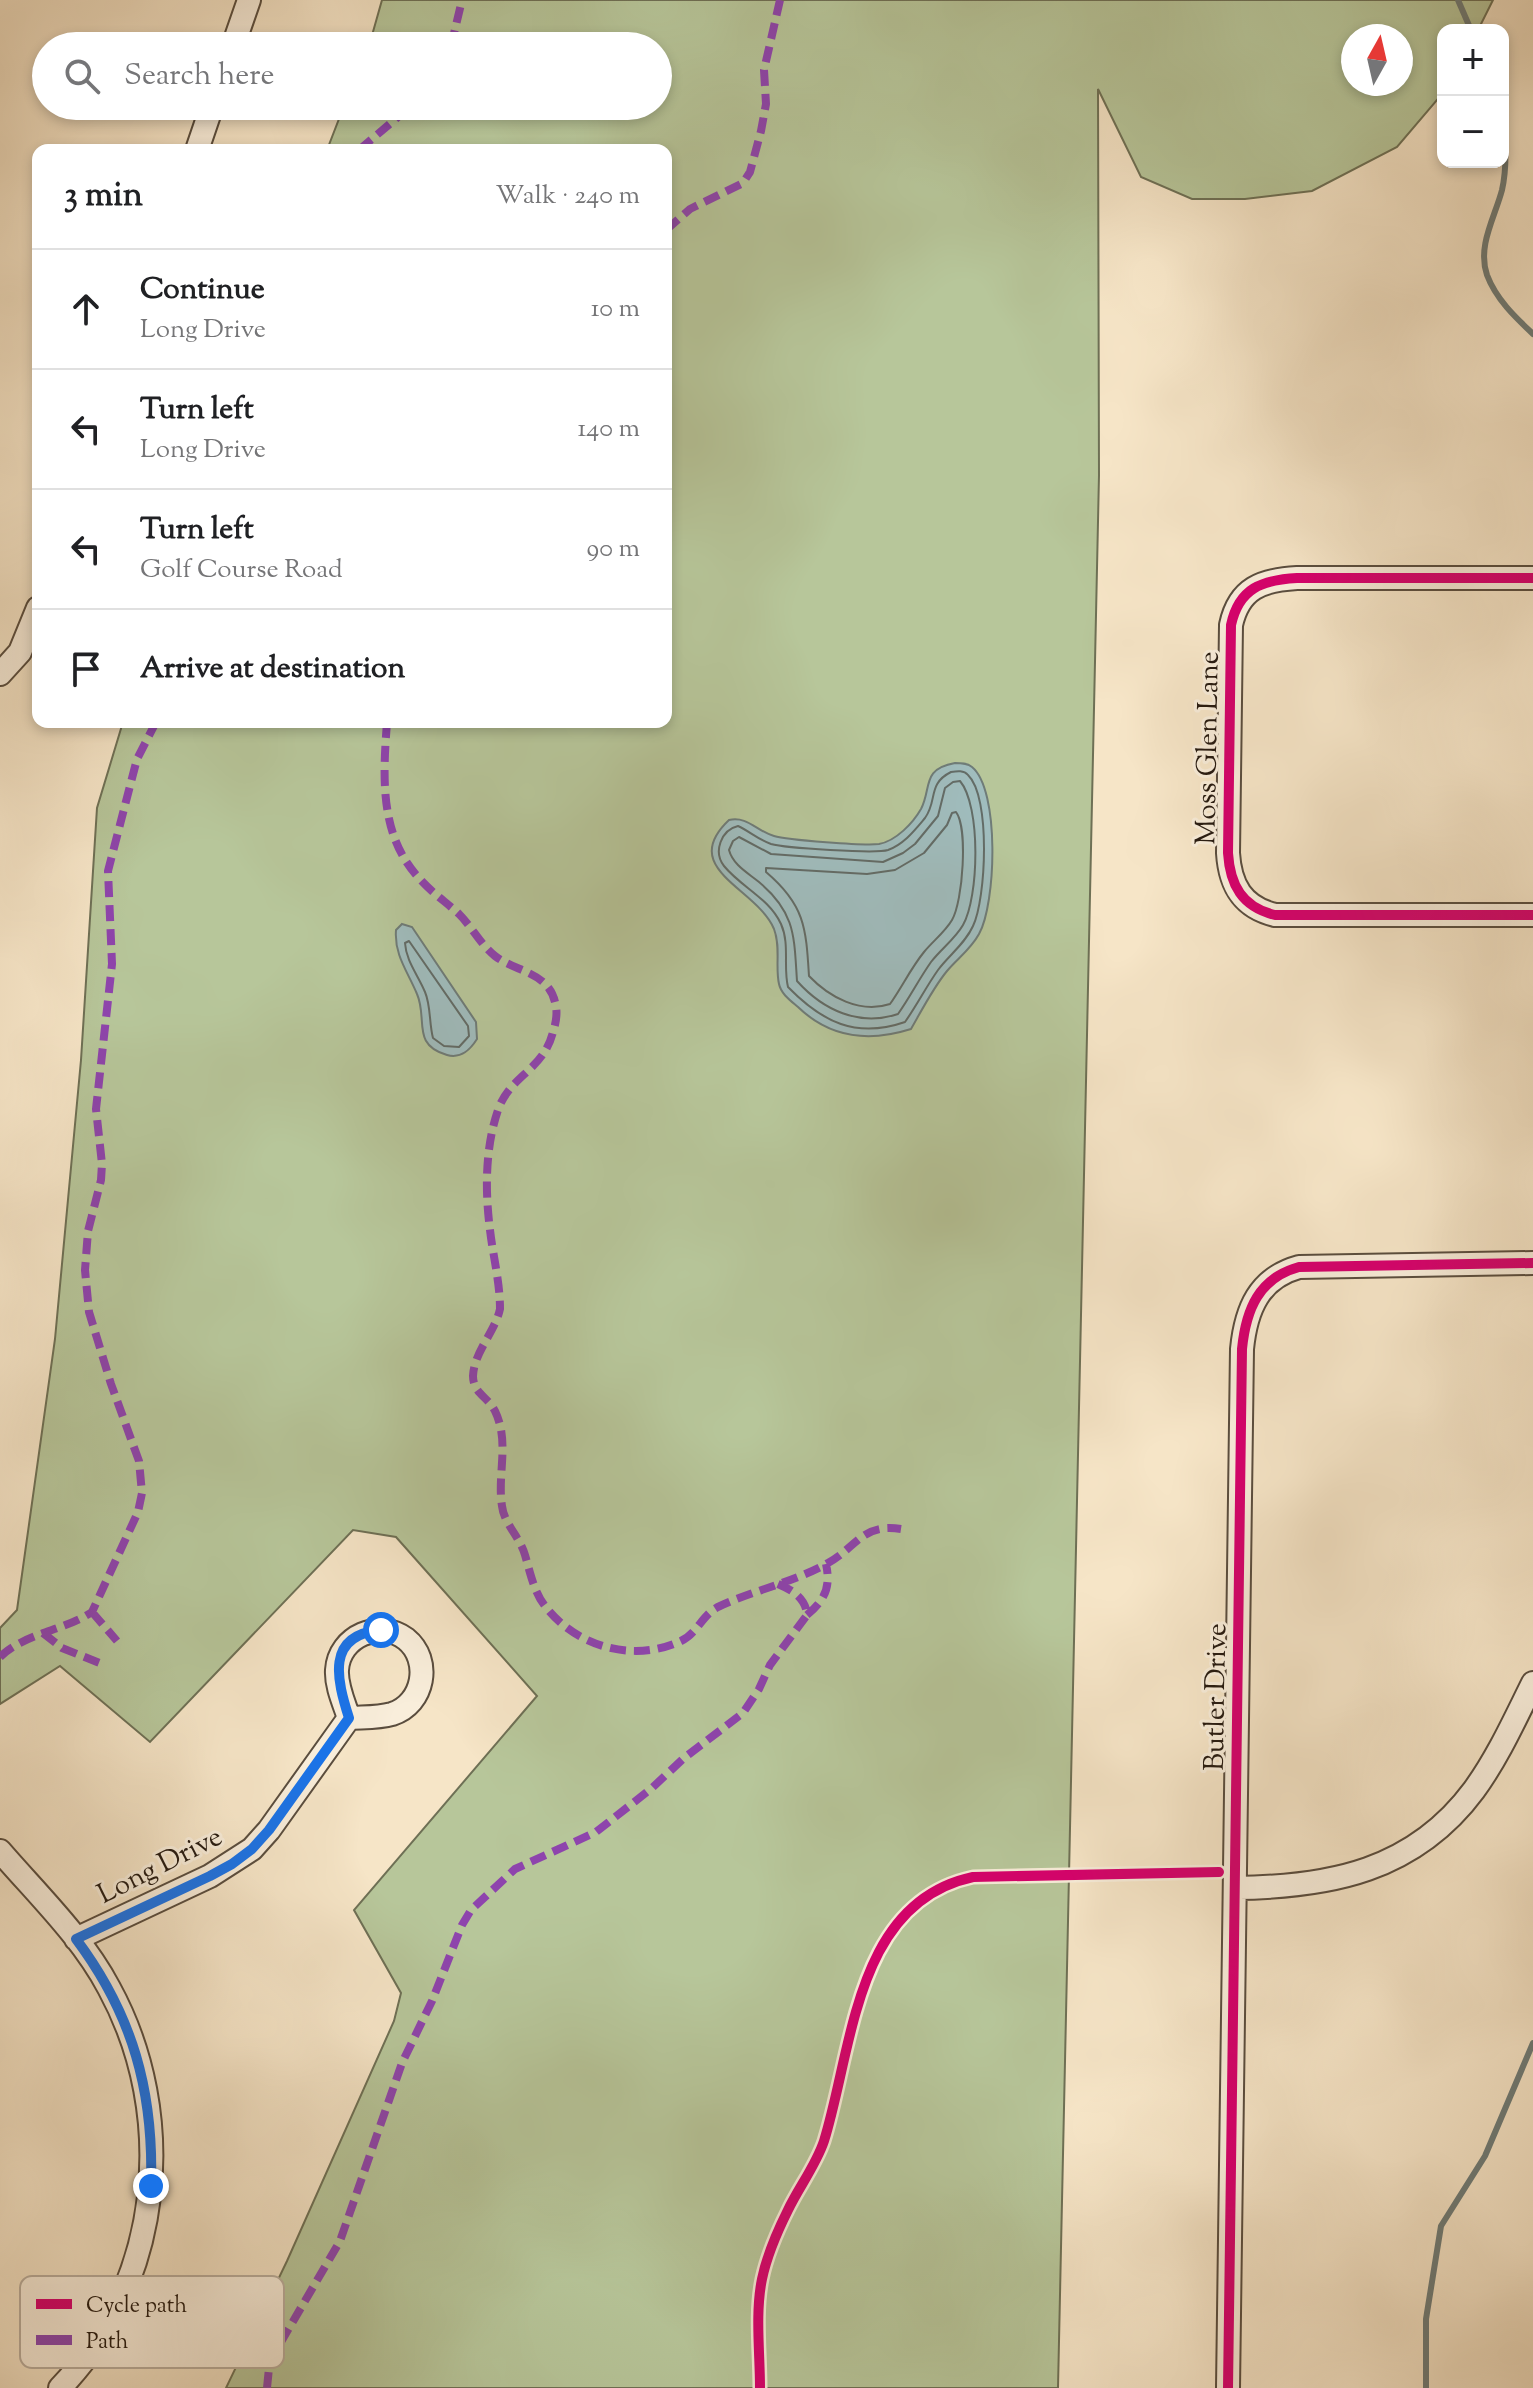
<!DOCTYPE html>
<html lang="en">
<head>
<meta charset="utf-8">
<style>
	body { margin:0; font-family:"Sorts Mill Goudy",serif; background:#f6f6f6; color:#202124 }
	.controls { position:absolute; right:24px; top:24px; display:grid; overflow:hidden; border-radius:16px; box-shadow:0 4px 12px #0003 }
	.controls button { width:72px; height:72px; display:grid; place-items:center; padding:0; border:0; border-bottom:2px solid #e0e0e0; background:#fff; color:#202124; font:40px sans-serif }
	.compass { position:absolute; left:1341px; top:24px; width:72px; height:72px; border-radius:50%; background:#fff; box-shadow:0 4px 12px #0003; rotate:8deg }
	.stop { position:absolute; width:24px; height:24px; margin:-18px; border:6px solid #1a73e8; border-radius:50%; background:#fff }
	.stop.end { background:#1a73e8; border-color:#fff; box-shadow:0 2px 8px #0008 }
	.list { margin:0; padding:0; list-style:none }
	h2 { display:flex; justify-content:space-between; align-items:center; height:104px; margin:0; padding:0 32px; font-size:34px }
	h2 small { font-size:26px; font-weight:400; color:#757577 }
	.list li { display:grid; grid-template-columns:52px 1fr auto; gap:24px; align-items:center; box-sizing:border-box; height:120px; padding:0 32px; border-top:2px solid #e0e0e0 }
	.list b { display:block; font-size:30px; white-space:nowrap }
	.list p { margin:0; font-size:26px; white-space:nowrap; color:#757577 }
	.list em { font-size:26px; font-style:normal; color:#757577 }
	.icon { flex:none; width:44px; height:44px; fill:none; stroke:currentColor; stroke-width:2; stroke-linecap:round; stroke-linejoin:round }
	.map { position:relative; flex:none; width:1533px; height:2388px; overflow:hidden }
	.search { position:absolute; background:#fff; box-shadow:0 4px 12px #0003; left:32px; top:32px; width:640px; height:88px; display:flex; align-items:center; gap:20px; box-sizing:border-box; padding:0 28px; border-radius:44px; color:#757577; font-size:30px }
	.panel { position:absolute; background:#fff; box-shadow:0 4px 12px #0003; left:32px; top:144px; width:640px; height:584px; border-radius:16px }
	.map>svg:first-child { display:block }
	.green { fill:#b7c69a; stroke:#6e7055; stroke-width:2; fill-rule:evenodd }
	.water { fill:#a0bdbe; stroke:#6f7c78; stroke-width:2 }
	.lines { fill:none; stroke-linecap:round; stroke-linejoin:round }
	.shore { stroke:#636c67; stroke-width:2 }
	.stream { stroke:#6f7c78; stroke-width:6 }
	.minor-casing { stroke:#5a4d3e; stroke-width:26 }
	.minor { stroke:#f9eedb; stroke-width:22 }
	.quiet { stroke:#8e44ad; stroke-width:8; stroke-dasharray:16 8; stroke-linecap:butt }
	.cycleway-casing { stroke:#f9eedb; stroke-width:15 }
	.cycleway { stroke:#d6006c; stroke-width:10 }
	.route { stroke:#1a73e8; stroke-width:10 }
	.labels { text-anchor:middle; stroke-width:6; stroke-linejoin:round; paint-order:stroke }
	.street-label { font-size:28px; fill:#261a10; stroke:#f9eedb }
	.key { fill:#f9eedb; stroke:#baae9e; stroke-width:2 }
	.key-label { font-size:22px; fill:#261a10 }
</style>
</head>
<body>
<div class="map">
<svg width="1533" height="2388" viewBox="0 0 1533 2388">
	<rect width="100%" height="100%" fill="#f6e5c7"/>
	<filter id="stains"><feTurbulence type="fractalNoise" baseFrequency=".0025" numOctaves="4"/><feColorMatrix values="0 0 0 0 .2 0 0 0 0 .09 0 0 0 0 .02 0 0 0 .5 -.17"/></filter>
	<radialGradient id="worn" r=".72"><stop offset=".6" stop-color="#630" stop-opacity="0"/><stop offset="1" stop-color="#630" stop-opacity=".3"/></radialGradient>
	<!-- green -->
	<path class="green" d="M382 0H1493L1478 30H1443V93L1397 147 1312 191 1245 199H1192L1141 177 1098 89 1099 475 1058 2388H226L287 2261 394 2021 401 1993 354 1910 537 1696 396 1537 353 1530 150 1742 60 1666 0 1704V1628L17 1610 55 1339 81 1060 97 808 123 722H666V150H327L344 106H658V46H369ZM1353 36H1401V84H1353Z"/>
	<!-- water -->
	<path class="water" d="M955 763C961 763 967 763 972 767 1000 790 996 904 979 934 971 949 957 959 947 971 933 988 922 1010 911 1029 870 1042 830 1038 798 1007 791 1001 781 994 779 984 775 966 781 947 774 929 757 888 677 869 729 820 748 816 756 831 774 836 787 840 865 846 879 844 896 841 913 823 921 809 932 788 921 769 955 763Z
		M402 924 412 927 476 1022 477 1039C470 1050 461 1059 447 1055 411 1045 428 1019 417 994 408 972 394 955 396 930Z"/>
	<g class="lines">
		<!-- shore -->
		<path class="shore" d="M951 772C957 771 964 770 968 775 991 797 986 899 973 926 965 944 949 955 938 970 926 987 917 1005 905 1022 856 1039 822 1022 788 987 783 967 790 944 781 924 769 898 741 887 724 866 713 852 721 830 738 826 749 831 759 840 771 844 785 848 876 854 888 850 904 844 914 831 925 818 938 800 927 784 951 772Z
			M960 781C981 806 979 897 963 925 955 939 941 949 931 962 919 979 910 997 898 1014 859 1027 823 1010 797 981 794 937 796 913 759 882 748 873 733 865 729 850L733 841 739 837 771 854 883 862 903 853 915 844 938 816 945 788 953 782Z
			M956 812C968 828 963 901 952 920 945 932 933 941 924 952 911 968 902 987 890 1004 860 1014 829 997 809 976 806 928 805 905 766 872V868L867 874 895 870 924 853 947 825 952 813Z
			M409 941 468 1026 469 1036 459 1047 444 1046 433 1038C429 1023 431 1006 425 992 418 975 406 961 405 943Z"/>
		<!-- stream -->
		<path class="stream" d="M1458 0 1471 30
			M1503 121C1506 144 1507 168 1502 190 1495 217 1477 246 1487 275 1496 299 1515 317 1533 334
			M1426 2388V2319L1441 2226 1485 2156 1533 2043"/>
		<defs>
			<path id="minor" d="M233 46 249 0
				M197 150 212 106
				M1533 578H1297C1262 580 1239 588 1231 625L1228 853C1230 885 1242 907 1275 915H1533
				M0 674 20 652 38 608
				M0 1851C38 1895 82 1937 109 1988 179 2116 162 2283 60 2388
				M1235 1888C1330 1887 1414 1871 1474 1790 1498 1757 1515 1719 1533 1683
				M76 1939 210 1876 252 1849 269 1830 349 1718C363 1717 378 1718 392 1714 424 1704 432 1660 406 1639 380 1619 339 1636 337 1670 336 1686 344 1703 349 1718
				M1228 2388 1242 1349C1246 1309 1259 1278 1299 1267L1533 1263"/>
		</defs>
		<!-- minor casing -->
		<use href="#minor" class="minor-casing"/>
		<!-- minor -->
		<use href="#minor" class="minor"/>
		<!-- quiet -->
		<path class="quiet" d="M451 46 462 0
			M359 150 411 106
			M666 230 690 209 743 183 750 172 761 131 766 104 764 70 780 0
			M387 722C383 776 379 835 419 878 431 892 446 902 459 914 472 927 481 945 495 956 516 972 548 972 555 1002 558 1012 556 1023 553 1032 543 1071 510 1075 498 1110 485 1148 485 1191 490 1230 493 1256 500 1282 500 1309 495 1332 474 1352 473 1376 473 1393 488 1397 495 1411 510 1442 497 1474 502 1506 504 1524 520 1537 525 1555 530 1572 534 1592 545 1606 576 1647 634 1663 681 1641 698 1633 702 1614 720 1606 755 1590 794 1582 828 1563 857 1547 862 1523 901 1529
			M92 1612 117 1641
			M807 1615C825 1600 831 1587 826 1564
			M43 1633 62 1648 102 1664
			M0 1657C25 1633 63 1631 92 1612L138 1512 142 1493 139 1461 111 1384 89 1312 85 1270 88 1231 101 1180 102 1164 96 1109 112 964 108 871 137 759 156 722
			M267 2388 269 2368 278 2347 340 2241 402 2063 432 2001 462 1925 471 1910 515 1869 596 1832 652 1788 684 1758 743 1713 759 1689 770 1665 807 1615C806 1598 792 1590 778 1584"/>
		<defs>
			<path id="cycleway" d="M1533 578H1297C1262 580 1239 588 1231 625L1228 853C1230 885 1242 907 1275 915H1533
				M760 2388C760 2353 755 2313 762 2279 767 2255 777 2232 788 2210 799 2187 816 2165 824 2141 853 2048 855 1902 973 1877L1219 1872
				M1228 2388 1242 1349C1246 1309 1259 1278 1299 1267L1533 1263"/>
		</defs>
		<!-- cycleway casing -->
		<use href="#cycleway" class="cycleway-casing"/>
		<!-- cycleway -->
		<use href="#cycleway" class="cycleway"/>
	</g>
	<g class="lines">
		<!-- route -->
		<path class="route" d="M151 2186C154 2092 133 2015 76 1939L210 1876 232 1864 252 1849 269 1830 349 1718C337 1680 325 1635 381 1630"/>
	</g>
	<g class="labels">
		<!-- street labels -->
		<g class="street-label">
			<text transform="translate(1206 748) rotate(-89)" y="10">Moss Glen Lane</text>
			<text transform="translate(1214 1697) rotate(-89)" y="10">Butler Drive</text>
			<text transform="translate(159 1864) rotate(-27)" y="10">Long Drive</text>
		</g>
	</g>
	<!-- legend -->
	<rect x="20" y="2276" width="264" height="92" rx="12" class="key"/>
	<rect x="36" y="2299" width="36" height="10" fill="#d6006c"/>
	<rect x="36" y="2335" width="36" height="10" fill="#8e44ad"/>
	<g class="key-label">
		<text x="86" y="2312">Cycle path</text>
		<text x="86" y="2348">Path</text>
	</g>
	<rect width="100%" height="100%" filter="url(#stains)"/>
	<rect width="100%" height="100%" fill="url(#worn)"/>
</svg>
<div class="controls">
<button>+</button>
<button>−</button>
</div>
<svg class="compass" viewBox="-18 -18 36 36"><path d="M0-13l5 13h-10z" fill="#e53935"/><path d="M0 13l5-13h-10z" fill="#757577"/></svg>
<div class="stop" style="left:381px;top:1630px"></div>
<div class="stop end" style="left:151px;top:2186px"></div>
<div class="search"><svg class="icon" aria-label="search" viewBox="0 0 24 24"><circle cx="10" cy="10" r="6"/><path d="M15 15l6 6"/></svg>Search here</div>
<section class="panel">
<h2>3 min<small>Walk · 240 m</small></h2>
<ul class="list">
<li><svg class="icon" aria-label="ahead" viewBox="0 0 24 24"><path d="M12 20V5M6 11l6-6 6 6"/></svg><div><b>Continue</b><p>Long Drive</p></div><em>10 m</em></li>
<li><svg class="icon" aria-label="left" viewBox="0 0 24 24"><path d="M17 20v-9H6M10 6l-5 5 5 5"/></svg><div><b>Turn left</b><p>Long Drive</p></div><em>140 m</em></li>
<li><svg class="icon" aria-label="left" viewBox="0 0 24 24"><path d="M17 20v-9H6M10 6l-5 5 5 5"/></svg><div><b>Turn left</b><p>Golf Course Road</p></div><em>90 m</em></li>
<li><svg class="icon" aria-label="arrive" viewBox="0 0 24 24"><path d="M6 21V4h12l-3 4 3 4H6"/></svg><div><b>Arrive at destination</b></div></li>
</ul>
</section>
</div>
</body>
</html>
